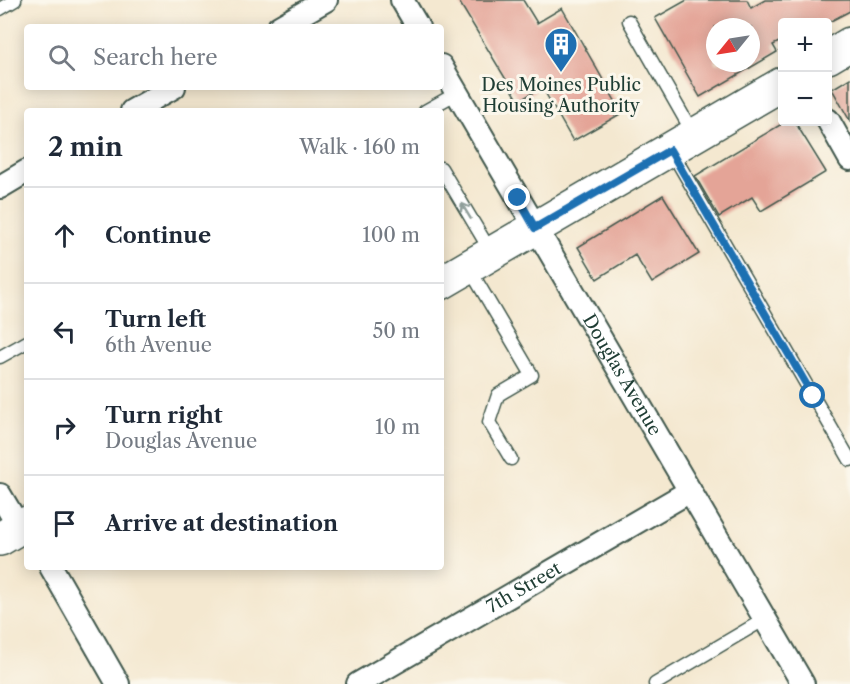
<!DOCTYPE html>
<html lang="en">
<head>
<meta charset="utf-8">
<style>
	body { margin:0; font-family:"Libre Caslon Text",serif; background:#f6f6f7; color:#1f2937 }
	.controls { position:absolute; right:18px; top:18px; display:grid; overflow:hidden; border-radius:6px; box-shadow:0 3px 15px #0003 }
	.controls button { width:54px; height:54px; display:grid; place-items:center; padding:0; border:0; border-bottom:2px solid #e0e1e3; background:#fff; color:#1f2937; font:30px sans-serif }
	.compass { position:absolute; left:706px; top:18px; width:54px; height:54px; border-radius:50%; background:#fff; box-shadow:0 3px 15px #0003; rotate:240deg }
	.stop { position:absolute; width:18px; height:18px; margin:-14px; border:4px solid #1f6fb2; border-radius:50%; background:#fff }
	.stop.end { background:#1f6fb2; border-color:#fff; box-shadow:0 2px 6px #0008 }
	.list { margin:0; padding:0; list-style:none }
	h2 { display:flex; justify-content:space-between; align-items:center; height:78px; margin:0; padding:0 24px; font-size:26px }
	h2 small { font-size:20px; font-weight:400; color:#747a83 }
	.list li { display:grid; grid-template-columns:39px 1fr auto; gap:18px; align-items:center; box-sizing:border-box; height:96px; padding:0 24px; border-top:2px solid #e0e1e3 }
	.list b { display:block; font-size:22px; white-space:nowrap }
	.list p { margin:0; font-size:20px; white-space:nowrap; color:#747a83 }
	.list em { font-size:20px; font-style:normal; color:#747a83 }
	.icon { flex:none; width:33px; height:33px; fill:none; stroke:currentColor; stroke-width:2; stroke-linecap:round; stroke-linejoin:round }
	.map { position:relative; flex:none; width:850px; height:684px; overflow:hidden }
	.search { position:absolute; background:#fff; box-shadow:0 3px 15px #0003; left:24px; top:24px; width:420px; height:66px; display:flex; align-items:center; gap:15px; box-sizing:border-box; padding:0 21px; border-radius:6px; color:#747a83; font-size:22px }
	.panel { position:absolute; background:#fff; box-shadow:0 3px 15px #0003; left:24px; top:108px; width:420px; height:462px; border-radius:6px }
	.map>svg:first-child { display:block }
	.building { fill:#e4a497; fill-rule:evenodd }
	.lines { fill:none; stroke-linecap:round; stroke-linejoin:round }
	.service-casing { stroke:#3f574b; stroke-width:15 }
	.minor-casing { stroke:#3f574b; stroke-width:26 }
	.secondary-casing { stroke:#3f574b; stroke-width:36 }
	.service { stroke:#fff; stroke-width:12 }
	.minor { stroke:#fff; stroke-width:22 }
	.secondary { stroke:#fff; stroke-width:33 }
	.oneway { stroke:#8f9e9a }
	.route { stroke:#1f6fb2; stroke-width:8 }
	.labels { text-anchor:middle; stroke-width:6; stroke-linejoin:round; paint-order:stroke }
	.poi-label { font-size:18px; fill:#1f3d34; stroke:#fbf7ec }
	.street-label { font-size:18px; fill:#1f3d34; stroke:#fbf7ec }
</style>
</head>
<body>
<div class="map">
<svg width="850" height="684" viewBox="0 0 850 684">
	<rect width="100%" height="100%" fill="#fbf7ec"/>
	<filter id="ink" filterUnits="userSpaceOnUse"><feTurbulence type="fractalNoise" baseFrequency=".0167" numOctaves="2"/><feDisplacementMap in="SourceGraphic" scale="12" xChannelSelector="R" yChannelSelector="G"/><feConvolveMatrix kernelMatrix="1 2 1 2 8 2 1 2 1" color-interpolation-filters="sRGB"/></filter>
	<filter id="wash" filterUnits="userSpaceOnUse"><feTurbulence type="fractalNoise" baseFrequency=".008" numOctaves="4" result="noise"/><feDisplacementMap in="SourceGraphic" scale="24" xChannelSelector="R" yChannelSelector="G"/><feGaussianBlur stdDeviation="1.35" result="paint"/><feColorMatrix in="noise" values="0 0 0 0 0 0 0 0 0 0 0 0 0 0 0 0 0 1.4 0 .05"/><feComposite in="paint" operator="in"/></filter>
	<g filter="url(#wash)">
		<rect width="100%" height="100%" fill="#f4e8d0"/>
		<g id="blocks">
			<!-- building -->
			<path class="building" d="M458 0H523L537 23 562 8 622 113 573 141 542 87 519 101Z
				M687 0H747L751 8 765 0H850V11L829 22H783V40L773 45 777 52 700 97 655 18ZM715 27H751V63H715Z
				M850 78V121L832 89Z
				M785 122H795L826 172 761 211 752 197 719 217 695 176Z
				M663 195 699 254 652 283 635 255 597 279 578 247Z"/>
		</g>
	</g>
	<g filter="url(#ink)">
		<use href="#blocks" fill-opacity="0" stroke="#3f574b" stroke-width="1.5"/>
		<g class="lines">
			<defs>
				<path id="service" d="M0 9 15 0
					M629 21 694 135
					M425 111 457 93
					M670 149 850 460
					M441 168 491 252
					M469 268 532 375 498 395 489 422 511 459
					M0 357 27 342
					M655 684 765 619"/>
				<g id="minor">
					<path d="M402 0 418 27"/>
					<path d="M279 27 326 0"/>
					<path id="s1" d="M441 66 803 684"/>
					<path d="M132 111 174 87"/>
					<path d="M828 120 850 159"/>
					<path d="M0 187 27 171"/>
					<path d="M0 495 19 527"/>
					<path d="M51 567 118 684"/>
					<path id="s2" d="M358 684 690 491"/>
				</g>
				<path id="secondary" d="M828 57 850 44
					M441 283 782 84
					M0 539 27 523"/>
			</defs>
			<!-- service casing -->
			<use href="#service" class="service-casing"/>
			<!-- minor casing -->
			<use href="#minor" class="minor-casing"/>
			<!-- secondary casing -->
			<use href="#secondary" class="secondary-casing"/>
			<!-- service -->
			<use href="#service" class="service"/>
			<!-- minor -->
			<use href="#minor" class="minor"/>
			<!-- secondary -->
			<use href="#secondary" class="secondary"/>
		</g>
		<!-- one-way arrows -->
		<defs><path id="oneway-shaft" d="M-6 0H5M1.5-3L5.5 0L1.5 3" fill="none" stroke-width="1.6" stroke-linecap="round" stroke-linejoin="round" transform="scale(1.5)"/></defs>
		<use class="oneway" href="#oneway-shaft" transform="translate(466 211) rotate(-121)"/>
	</g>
	<g class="lines" filter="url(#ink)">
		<!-- route -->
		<path class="route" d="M518 198 535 228 670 150 813 396"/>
	</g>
	<!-- icons -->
	<defs>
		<symbol id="building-pin" viewBox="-11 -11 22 30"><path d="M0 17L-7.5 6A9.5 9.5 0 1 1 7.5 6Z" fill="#1f6fb2" stroke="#fbf7ec"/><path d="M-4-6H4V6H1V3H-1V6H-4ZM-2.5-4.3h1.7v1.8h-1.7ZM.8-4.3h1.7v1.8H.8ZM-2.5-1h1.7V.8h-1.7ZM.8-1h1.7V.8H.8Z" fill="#fff"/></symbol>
	</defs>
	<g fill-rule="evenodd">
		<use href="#building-pin" x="542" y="25" width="38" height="52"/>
	</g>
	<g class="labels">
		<!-- poi labels -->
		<g class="poi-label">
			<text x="561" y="91">Des Moines Public<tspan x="561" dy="21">Housing Authority</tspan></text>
		</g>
		<!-- street labels -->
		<g class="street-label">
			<text dy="6" stroke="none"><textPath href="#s1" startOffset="358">Douglas Avenue</textPath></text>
			<text dy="6" stroke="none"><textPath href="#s2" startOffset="192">7th Street</textPath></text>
		</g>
	</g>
</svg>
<div class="controls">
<button>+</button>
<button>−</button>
</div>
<svg class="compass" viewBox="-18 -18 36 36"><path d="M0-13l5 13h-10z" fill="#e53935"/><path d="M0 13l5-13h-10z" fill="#747a83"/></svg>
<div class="stop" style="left:813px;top:396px"></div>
<div class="stop end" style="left:518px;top:198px"></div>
<div class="search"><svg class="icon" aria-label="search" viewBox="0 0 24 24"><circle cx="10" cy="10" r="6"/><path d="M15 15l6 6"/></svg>Search here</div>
<section class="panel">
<h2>2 min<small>Walk · 160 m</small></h2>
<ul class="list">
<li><svg class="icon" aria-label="ahead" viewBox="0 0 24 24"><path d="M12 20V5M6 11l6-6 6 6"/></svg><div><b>Continue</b></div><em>100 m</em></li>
<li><svg class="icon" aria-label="left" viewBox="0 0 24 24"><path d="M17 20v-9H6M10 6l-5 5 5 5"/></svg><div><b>Turn left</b><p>6th Avenue</p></div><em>50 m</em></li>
<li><svg class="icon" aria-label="right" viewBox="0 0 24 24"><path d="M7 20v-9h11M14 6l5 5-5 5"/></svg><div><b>Turn right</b><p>Douglas Avenue</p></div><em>10 m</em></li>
<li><svg class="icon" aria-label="arrive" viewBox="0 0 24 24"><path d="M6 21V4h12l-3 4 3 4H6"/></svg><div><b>Arrive at destination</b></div></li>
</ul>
</section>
</div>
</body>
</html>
